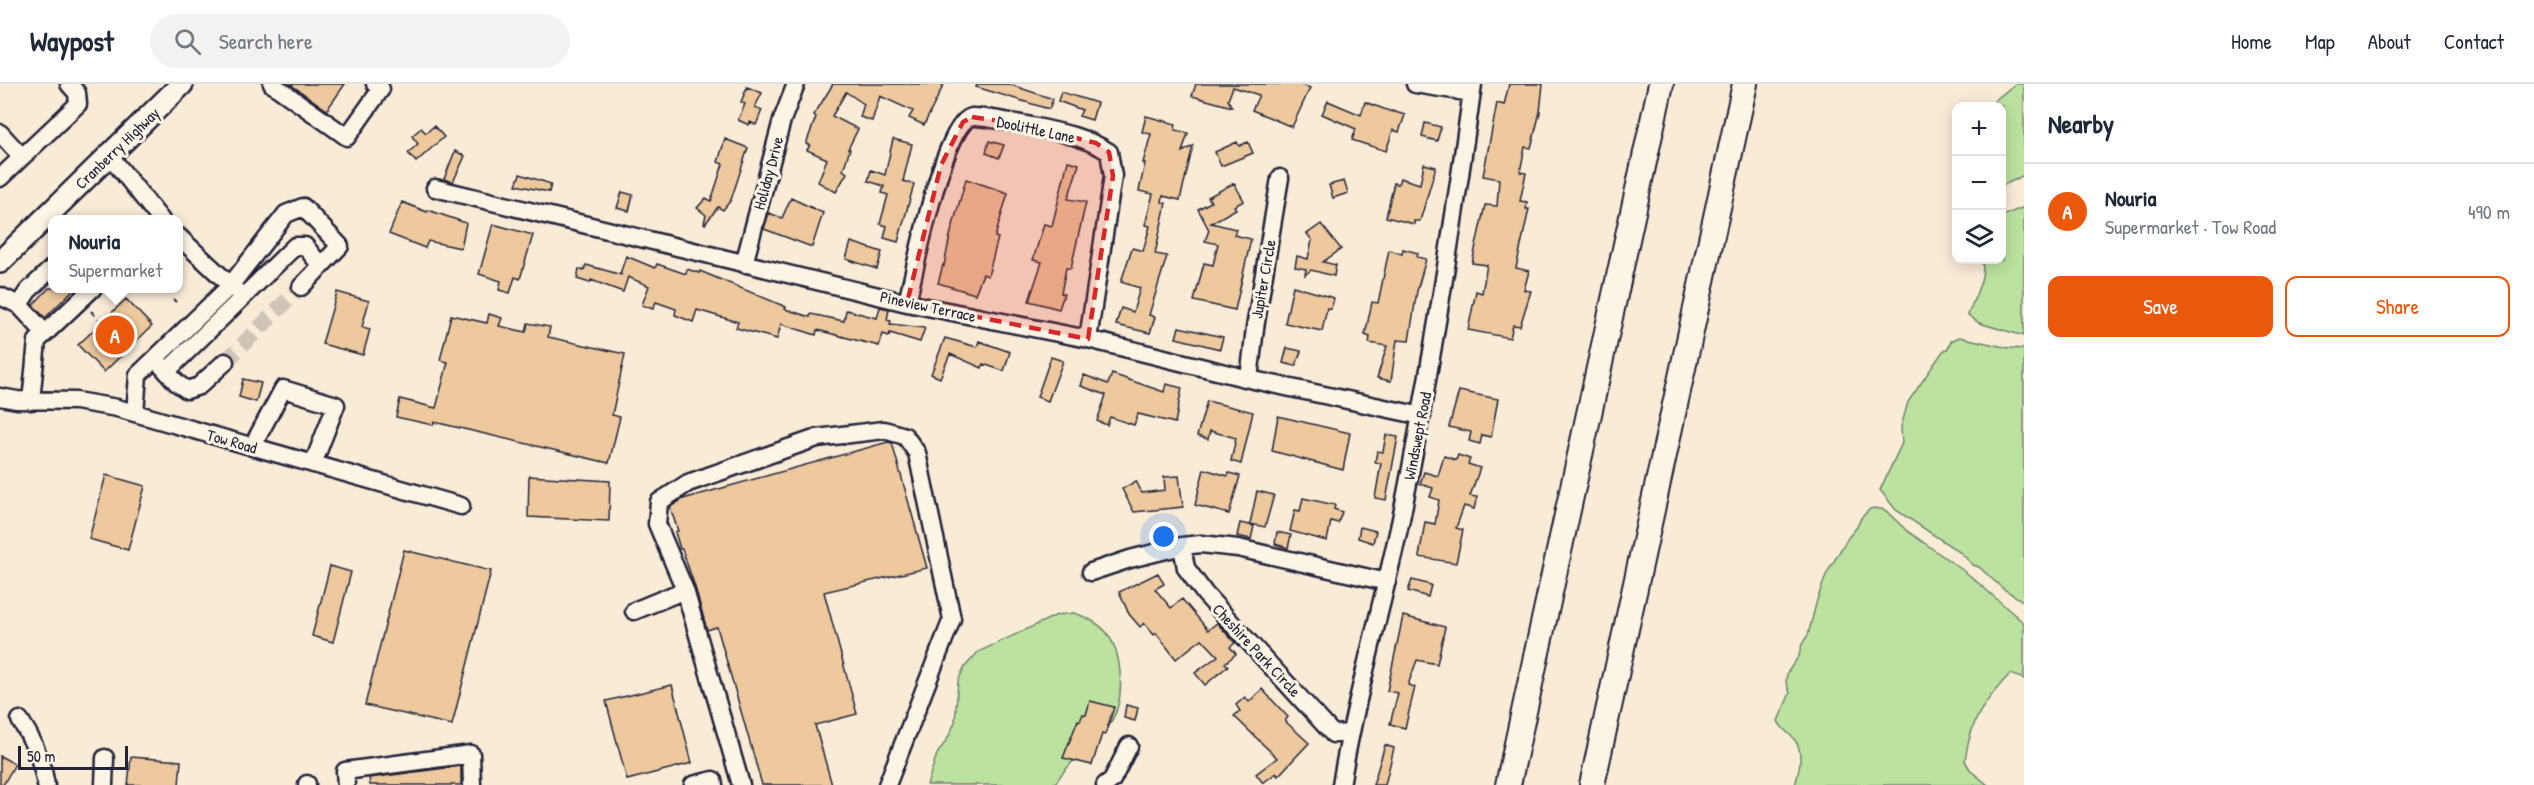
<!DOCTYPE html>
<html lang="en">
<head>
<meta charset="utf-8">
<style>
	body { margin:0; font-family:"Patrick Hand",sans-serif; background:#f2f2f3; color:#1f2937 }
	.controls { position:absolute; right:18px; top:18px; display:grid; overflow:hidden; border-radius:12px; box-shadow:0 3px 15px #0003 }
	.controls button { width:54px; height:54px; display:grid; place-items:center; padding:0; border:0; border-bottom:2px solid #e0e1e3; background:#fff; color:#1f2937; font:30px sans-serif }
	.scale { position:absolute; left:18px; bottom:15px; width:110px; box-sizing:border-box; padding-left:6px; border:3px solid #22223b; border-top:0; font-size:16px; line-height:21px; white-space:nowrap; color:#22223b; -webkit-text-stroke:4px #fcf5e5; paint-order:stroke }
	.you { position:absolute; left:1164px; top:453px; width:21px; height:21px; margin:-15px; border:4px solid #fff; border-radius:50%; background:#1a73e8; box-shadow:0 0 0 9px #1a73e833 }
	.badge { display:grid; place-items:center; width:39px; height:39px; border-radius:50%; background:#ea580c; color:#fff; font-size:20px; font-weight:700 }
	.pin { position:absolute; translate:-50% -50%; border:3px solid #fff; box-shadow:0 2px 6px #0006 }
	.popup { position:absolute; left:48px; top:131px; width:135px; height:78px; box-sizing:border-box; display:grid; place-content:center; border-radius:12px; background:#fff; filter:drop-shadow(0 2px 4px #0005); font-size:20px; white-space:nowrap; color:#747a83 }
	.popup b { font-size:22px; color:#1f2937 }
	.popup::after { content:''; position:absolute; left:50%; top:100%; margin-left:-12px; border:12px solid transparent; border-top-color:#fff }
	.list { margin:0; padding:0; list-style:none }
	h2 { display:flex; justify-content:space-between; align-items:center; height:78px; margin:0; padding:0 24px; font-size:26px }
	h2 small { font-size:20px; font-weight:400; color:#747a83 }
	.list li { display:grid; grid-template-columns:39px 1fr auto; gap:18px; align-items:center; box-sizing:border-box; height:96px; padding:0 24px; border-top:2px solid #e0e1e3 }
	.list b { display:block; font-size:22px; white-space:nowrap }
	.list p { margin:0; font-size:20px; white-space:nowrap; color:#747a83 }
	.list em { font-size:20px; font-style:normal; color:#747a83 }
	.actions { display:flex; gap:12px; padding:18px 24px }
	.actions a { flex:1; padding:14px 0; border:2px solid #ea580c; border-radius:12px; text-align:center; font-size:21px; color:#ea580c }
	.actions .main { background:#ea580c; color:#fff }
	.icon { flex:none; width:33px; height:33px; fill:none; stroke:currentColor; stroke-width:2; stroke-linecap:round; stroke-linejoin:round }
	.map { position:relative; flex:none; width:2024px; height:701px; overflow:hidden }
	header { display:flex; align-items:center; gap:36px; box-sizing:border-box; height:84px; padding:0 30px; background:#fff; border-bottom:2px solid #e0e1e3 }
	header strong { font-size:28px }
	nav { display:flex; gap:33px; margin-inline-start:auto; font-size:21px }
	.search { width:420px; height:54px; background:#f2f2f3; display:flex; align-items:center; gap:15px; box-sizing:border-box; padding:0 21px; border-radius:33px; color:#747a83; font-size:22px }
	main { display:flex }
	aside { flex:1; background:#fff }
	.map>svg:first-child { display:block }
	.green { fill:#bbe39f; stroke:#6e826d; stroke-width:1.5 }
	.building { fill:#edc99d; stroke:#22223b; stroke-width:1.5 }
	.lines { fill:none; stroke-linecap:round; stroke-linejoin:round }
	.minor-tunnel { stroke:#cec4b8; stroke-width:16; stroke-dasharray:16 8; stroke-linecap:butt }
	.minor-casing { stroke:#22223b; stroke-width:21 }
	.major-casing { stroke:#22223b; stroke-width:26 }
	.highway-casing { stroke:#22223b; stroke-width:28 }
	.path { stroke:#22223b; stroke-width:2; stroke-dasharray:6 4.5; stroke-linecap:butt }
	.minor { stroke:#fcf5e5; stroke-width:16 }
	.major { stroke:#fcf5e5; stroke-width:21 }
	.highway { stroke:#fcf5e5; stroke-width:24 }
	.marked { fill:#d62828; fill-opacity:0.2; stroke:#d62828; stroke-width:4.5; stroke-dasharray:12 8; stroke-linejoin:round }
	.labels { text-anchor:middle; stroke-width:6; stroke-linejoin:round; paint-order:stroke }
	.street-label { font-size:16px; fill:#22223b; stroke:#fcf5e5 }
</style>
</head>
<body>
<header>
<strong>Waypost</strong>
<div class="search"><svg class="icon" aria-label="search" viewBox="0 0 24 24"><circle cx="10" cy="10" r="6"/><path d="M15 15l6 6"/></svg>Search here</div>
<nav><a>Home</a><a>Map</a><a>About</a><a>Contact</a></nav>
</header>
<main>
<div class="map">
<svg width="2024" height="701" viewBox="0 0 2024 701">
	<rect width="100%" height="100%" fill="#f9ecd7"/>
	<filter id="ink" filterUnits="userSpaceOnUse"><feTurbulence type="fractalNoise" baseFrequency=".0167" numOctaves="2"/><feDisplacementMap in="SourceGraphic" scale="12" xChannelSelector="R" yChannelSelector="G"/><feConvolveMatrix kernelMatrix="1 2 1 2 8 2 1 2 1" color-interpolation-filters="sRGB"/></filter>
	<g filter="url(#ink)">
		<!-- green -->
		<path class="green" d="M2015 0H2024V91L2002 102V22H1988Z
			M2024 123V252L1979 239 1968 231C1974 213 1986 195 1982 176H2002V132Z
			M1959 253 2009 264 2024 265V518L2002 504 1979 483 1973 481 1961 469 1896 426 1880 406 1902 359 1901 343 1908 318 1943 267 1948 265 1951 257Z
			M1875 424 1885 426 1906 446 1968 490 2024 539V595L2010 590C1983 619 1970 637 1965 677L1971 687 1988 701H1795C1799 687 1805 666 1793 654 1787 647 1782 646 1778 637L1790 609 1786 598 1787 589 1799 572 1802 560 1808 551 1817 516 1827 489 1847 455 1857 443 1861 434 1870 425Z
			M1074 529C1086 533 1098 538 1106 548 1123 569 1126 617 1110 639 1095 660 1069 676 1057 697L1051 701H927L937 670 948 654 955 638 958 597 964 584 978 568 1057 531Z"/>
		<!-- building -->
		<path class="building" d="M290 0H345L327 26Z
			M833 0H944L924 41 909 34 913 27 880 12 872 37 860 33 864 20 846 8 832 32 858 45 848 65H850L843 86 847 89 836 108 818 98 827 75 807 66 810 61 806 60 816 33 814 31Z
			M977 0H1008L1053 15 1049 25 976 3Z
			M1196 0H1299L1310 4 1292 43 1252 26 1259 11 1233 3 1228 16 1232 23 1192 12Z
			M1509 0H1543L1540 28 1531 64 1525 63 1520 88 1526 89 1520 117 1527 118 1526 125H1529L1516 184 1529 187 1524 206 1531 207 1520 242 1513 241 1510 254 1468 246 1476 207 1482 209 1487 181 1472 179 1485 121 1497 122 1499 95 1483 92 1497 19 1504 21Z
			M747 3 762 9 755 23 762 26 756 41 750 38 749 41 738 36 745 20 741 18Z
			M1061 8 1097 19 1092 36 1079 32 1082 26 1058 17Z
			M1328 17 1361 31 1365 18 1392 28V27L1405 31 1399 48 1393 46 1386 67 1352 56 1356 45 1322 30Z
			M1146 32 1176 40 1175 46 1188 49 1182 68 1193 62 1180 116 1163 112 1162 118 1166 119 1155 170 1167 172 1149 231 1155 233 1150 249 1116 241 1121 224 1133 228 1140 204 1121 198 1132 164 1143 167 1150 142 1145 141 1153 110 1139 107 1145 79H1143L1151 50 1142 48Z
			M1425 39 1441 43 1437 57 1422 53Z
			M434 42 444 53 416 78 408 69 418 60 412 52 421 44 426 49Z
			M725 55 748 64 731 116 723 126 718 123 705 140 704 139 706 131 697 124 706 114 711 117 723 80 718 78Z
			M893 55 912 60 903 97 914 100 898 158 884 154 887 142 880 140 888 111 882 109 884 102 868 97 871 86 885 91Z
			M989 57 1004 61 999 74 986 69Z
			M1237 58 1239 62 1248 58 1253 69 1221 82 1215 68Z
			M455 67 465 72 453 98 444 95Z
			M1068 77 1079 80 1068 115 1086 118 1071 184H1066L1061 209 1064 210 1059 225 1029 217 1042 178 1033 176 1044 140 1052 142Z
			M1424 80 1436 83 1420 137H1414V140L1386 133 1394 99 1398 100 1400 94 1420 100Z
			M520 90 551 100 549 108 516 101Z
			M966 95 1008 109 995 153 998 154 988 192 983 190 975 210 938 199 943 181 944 182 950 152Z
			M1344 97 1348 109 1333 114 1329 101Z
			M1234 99 1244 117 1234 122 1236 125 1211 139 1236 145 1234 151 1251 155 1235 226 1194 217 1204 179 1213 181 1218 160 1205 157 1209 146 1198 125 1211 118 1208 113Z
			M622 108 633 111 629 127 617 124Z
			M791 114 823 129 812 163 764 145 769 129 782 134Z
			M402 118 427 128 428 126 466 139 461 164 428 157 425 164 389 150Z
			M493 140 533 151 520 195 515 193 510 209 499 206 501 197 479 190Z
			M1321 140 1341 165 1323 178 1336 181 1334 192 1311 186 1305 191 1306 185 1295 183 1297 172 1308 175 1312 156 1307 150Z
			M851 158 882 168 877 185 846 175Z
			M1403 165 1418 169 1417 173 1426 175 1417 207 1409 257 1397 256 1391 297 1377 294 1387 262 1369 259 1370 253 1365 251 1372 218 1378 219 1389 166 1402 170Z
			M626 172 655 184 657 180 686 190 687 185 699 189 700 187 786 223 785 225 810 233 811 230 844 237 846 226 877 234 880 223 889 225 887 236 891 237 890 240 925 244 920 258 890 249 889 252 883 250 879 262 817 246 816 251 781 240 777 255 736 244 738 238 697 226 693 238 675 231 676 225 656 218 653 225 642 221 649 202 628 193 623 208 591 196 590 199 577 195 579 185 584 186 586 181 622 191 620 190Z
			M1293 202 1334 214 1331 225 1327 224 1322 247 1285 239Z
			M49 204H75L45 234 33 221Z
			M337 208 369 217 362 243 370 245 363 271 322 260Z
			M126 215 152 242 104 288 78 261Z
			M489 230 502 234 499 242 526 248 528 239 550 243 548 253 625 270 612 331 620 333 609 379 434 338 433 341 396 333 400 315 436 324 448 278 440 276 451 231 487 239Z
			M1179 243 1223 253 1220 265 1176 254Z
			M945 254 977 263 979 257 1010 268 1004 287 983 280 982 284 950 270 940 294 931 290Z
			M1287 264 1301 267 1296 282 1283 279Z
			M1051 273 1063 277 1048 317 1037 313Z
			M1112 290 1164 308 1166 300 1182 304 1175 339 1138 330 1134 341 1110 333 1107 341 1097 337 1106 311 1081 302 1084 291 1108 300Z
			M243 295 261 299 256 318 239 313Z
			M1459 307 1498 315 1491 353 1482 351 1480 360 1469 357 1471 348 1449 343Z
			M1207 317 1253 328 1241 380 1231 377 1236 354 1210 347 1208 355 1197 352Z
			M1278 332 1350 349 1343 386 1272 367Z
			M1386 351 1398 353 1386 416 1375 414 1381 379 1375 378 1377 367 1383 368Z
			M888 358 892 359 927 484 824 508 857 630 815 641 832 701H762L717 543 707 546 695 503 682 465H680L675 448 678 447 670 423 683 415Z
			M1458 371 1470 375 1468 380 1480 384 1470 412 1477 413 1474 425 1464 422 1456 444 1463 446 1456 479 1419 473 1425 438 1435 440 1439 416 1430 413 1433 404 1420 400 1424 388 1438 392 1444 372 1456 376Z
			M1204 385 1228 392 1229 389 1240 392 1229 430 1195 421Z
			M106 391 145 402 128 466 89 455Z
			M529 392 610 397 609 437 528 433Z
			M1179 392 1183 423 1134 428 1122 405 1136 397 1142 409 1165 406 1164 393Z
			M1257 407 1274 411 1265 443 1250 440Z
			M1303 414 1335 421 1334 425 1342 428 1338 439 1331 437 1327 457 1290 447 1295 426 1300 427Z
			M1240 439 1254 442 1251 455 1237 452Z
			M1360 443 1376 447 1373 459 1358 454Z
			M1277 448 1291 451 1288 464 1275 460Z
			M404 466 491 487 452 641 365 621Z
			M330 482 351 488 333 558 312 552Z
			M1158 489 1164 500 1155 505 1171 524 1182 515 1208 546 1217 539 1235 559 1230 563 1236 570 1225 579 1228 582 1205 601 1195 589 1218 572 1202 555 1176 575 1156 549 1154 551 1144 539 1140 543 1129 530 1119 508Z
			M1412 496 1431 501 1428 513 1408 507Z
			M1403 532 1445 543 1437 580 1417 576 1408 601 1415 603 1405 644 1390 640 1398 609 1387 607Z
			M672 601 692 679 627 696 606 617Z
			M1262 605 1288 633 1285 637 1309 659 1278 692 1276 689 1263 699 1256 690 1277 674 1234 632 1240 627 1236 621 1245 613 1249 618Z
			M1090 617 1114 623 1105 651 1102 650 1092 681 1063 674 1078 636 1080 637 1083 630 1086 631Z
			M1126 621 1138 624 1135 637 1124 634Z
			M1385 661 1394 664 1385 701H1373Z
			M0 672 15 680 3 701H0Z
			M131 673 181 677 179 701H128Z
			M461 682V701H370L369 694Z"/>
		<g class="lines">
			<!-- minor-tunnel -->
			<path class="minor-tunnel" d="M225 278 301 203"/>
			<defs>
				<path id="minor" d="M272 0 347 53 381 5 375 0
					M1415 0 1472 9
					M0 49 22 73
					M110 72 161 136
					M0 94 78 20 77 9 69 0
					M435 104 907 219 1088 255 1249 295 1422 332
					M744 180 782 36 796 0
					M0 212 19 221 45 249
					M243 213 295 162H305L321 182
					M907 219C914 189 944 38 972 33 982 32 1016 39 1027 41 1055 47 1084 52 1109 68L1113 92 1088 255
					M19 221 28 207 52 184
					M160 280 177 299 187 306 199 302 225 278
					M167 287 243 213 178 152
					M1249 295 1255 244 1280 94
					M0 313 17 316 76 317 117 324 461 422
					M31 317 37 257 93 204
					M135 329 138 291 230 202 286 130 303 123 340 162 301 203
					M252 363 283 305 336 321 313 380
					M1182 462 1186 484 1205 510 1333 650 1350 649
					M1091 488 1130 475 1182 462 1201 460 1238 464 1387 498
					M685 506 657 440 659 418 688 399 817 354 884 346 905 352 917 369 952 535 887 701
					M634 527 685 506 741 701
					M20 636C34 657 42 676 46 701
					M307 700V701
					M104 701 105 674
					M346 701 345 687 471 670 472 701
					M693 701 713 696 714 701
					M1105 701 1112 696 1129 662
					M1341 701C1356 611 1382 524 1401 435 1430 291 1453 145 1473 0"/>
				<path id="major" d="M0 178 182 0"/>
				<path id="highway" d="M1508 701 1661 0
					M1592 701 1745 0"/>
			</defs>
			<!-- minor casing -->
			<use href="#minor" class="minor-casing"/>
			<!-- major casing -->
			<use href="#major" class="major-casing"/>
			<!-- highway casing -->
			<use href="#highway" class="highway-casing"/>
			<!-- path -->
			<path class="path" d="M173 215 176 218
				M91 227 99 236"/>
			<!-- minor -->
			<use href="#minor" class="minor"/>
			<!-- major -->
			<use href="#major" class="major"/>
			<!-- highway -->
			<use href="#highway" class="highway"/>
		</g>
	</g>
	<!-- marked area -->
	<path class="marked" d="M972 33 1020 40 1096 59 1109 68 1113 92 1088 255 907 219 941 81 963 38Z"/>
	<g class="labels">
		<!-- street labels -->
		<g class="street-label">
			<text transform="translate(1036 45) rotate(12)" y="6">Doolittle Lane</text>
			<text transform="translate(117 64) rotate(-44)" y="6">Cranberry Highway</text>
			<text transform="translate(768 89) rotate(-75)" y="6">Holiday Drive</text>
			<text transform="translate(1263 195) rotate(-80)" y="6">Jupiter Circle</text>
			<text transform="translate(928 222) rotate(12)" y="6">Pineview Terrace</text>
			<text transform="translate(1417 352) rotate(-79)" y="6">Windswept Road</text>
			<text transform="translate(232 357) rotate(16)" y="6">Tow Road</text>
			<text transform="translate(1257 566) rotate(47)" y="6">Cheshire Park Circle</text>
		</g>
	</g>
</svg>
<div class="controls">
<button>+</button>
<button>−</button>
<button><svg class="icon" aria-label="layers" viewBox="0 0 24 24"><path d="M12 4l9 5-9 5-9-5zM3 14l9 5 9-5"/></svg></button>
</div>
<div class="scale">50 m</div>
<div class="you"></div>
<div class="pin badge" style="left:115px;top:251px">A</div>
<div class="popup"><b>Nouria</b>Supermarket</div>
</div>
<aside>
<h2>Nearby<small></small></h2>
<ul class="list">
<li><span class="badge">A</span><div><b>Nouria</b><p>Supermarket · Tow Road</p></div><em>490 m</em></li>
</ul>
<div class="actions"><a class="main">Save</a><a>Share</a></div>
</aside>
</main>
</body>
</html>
